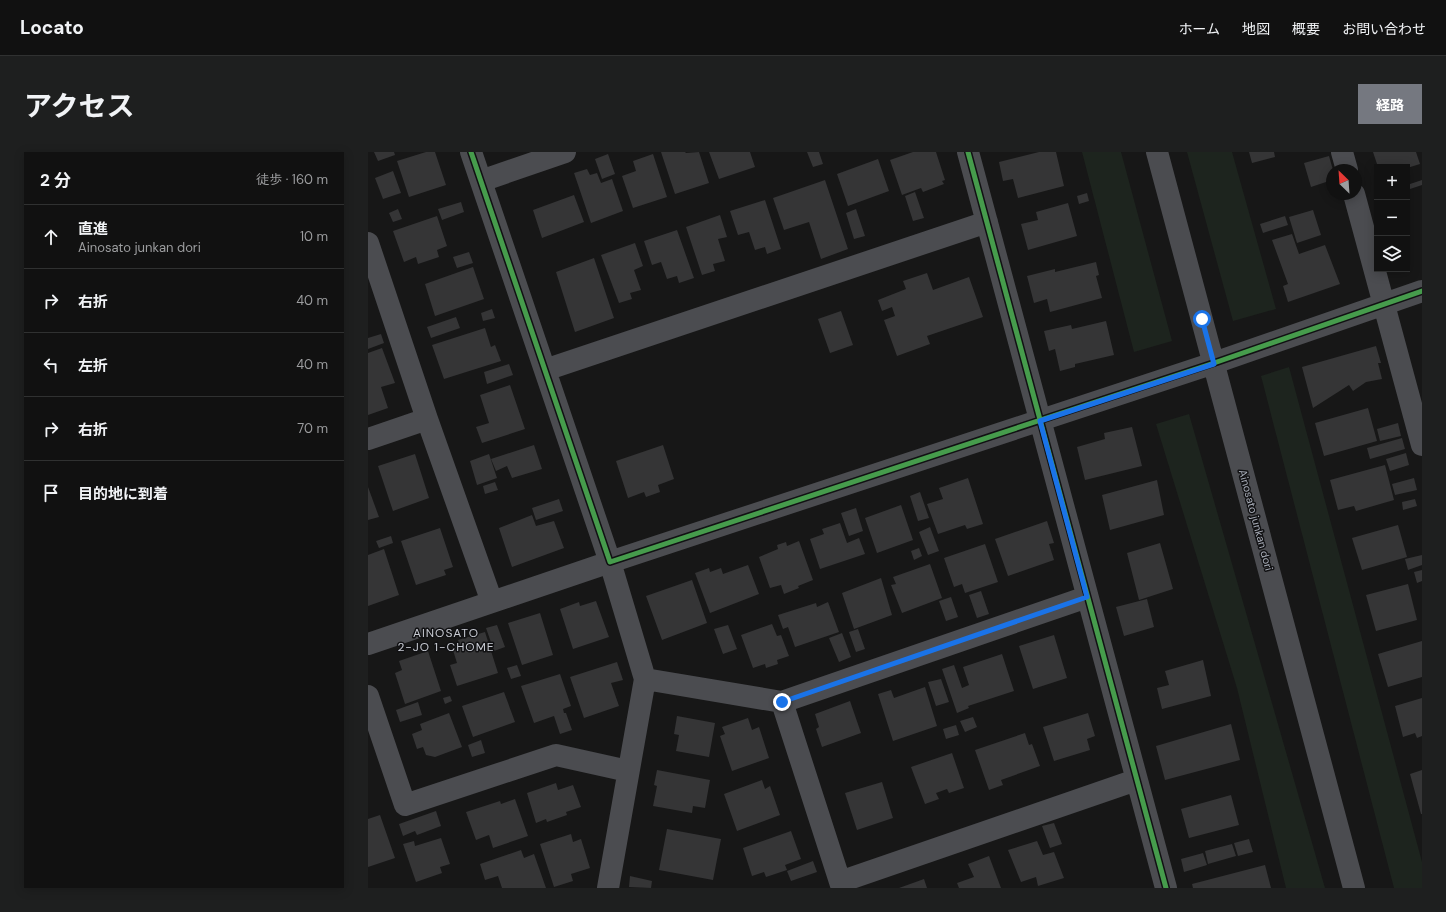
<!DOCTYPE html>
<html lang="ja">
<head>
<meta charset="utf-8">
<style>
	body { margin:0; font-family:"DM Sans","Noto Sans JP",sans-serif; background:#1e1f1f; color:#f1f3f6 }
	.controls { position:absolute; right:12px; top:12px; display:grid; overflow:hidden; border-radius:0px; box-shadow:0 2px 10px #0003 }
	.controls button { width:36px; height:36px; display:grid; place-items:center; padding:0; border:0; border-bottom:1px solid #303131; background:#111; color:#f1f3f6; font:20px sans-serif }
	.compass { position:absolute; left:958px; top:12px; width:36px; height:36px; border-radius:50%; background:#111; box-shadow:0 2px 10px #0003; rotate:335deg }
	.stop { position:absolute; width:12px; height:12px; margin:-9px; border:3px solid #1a73e8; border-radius:50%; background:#fff }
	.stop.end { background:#1a73e8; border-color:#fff; box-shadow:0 1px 4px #0008 }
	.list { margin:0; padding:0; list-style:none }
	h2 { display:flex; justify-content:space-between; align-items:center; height:52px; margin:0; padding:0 16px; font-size:17px }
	h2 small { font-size:13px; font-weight:400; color:#9c9d9f }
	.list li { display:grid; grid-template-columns:26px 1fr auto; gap:12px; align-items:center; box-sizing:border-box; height:64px; padding:0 16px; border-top:1px solid #303131 }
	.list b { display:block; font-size:15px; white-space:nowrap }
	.list p { margin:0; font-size:13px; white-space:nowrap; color:#9c9d9f }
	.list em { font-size:13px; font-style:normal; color:#9c9d9f }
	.icon { flex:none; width:22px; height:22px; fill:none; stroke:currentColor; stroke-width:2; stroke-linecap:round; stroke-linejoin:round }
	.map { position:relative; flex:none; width:1054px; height:736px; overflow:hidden; border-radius:0px }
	header { display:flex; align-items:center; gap:24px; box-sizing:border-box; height:56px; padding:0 20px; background:#111; border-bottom:1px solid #303131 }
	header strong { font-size:19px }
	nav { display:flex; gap:22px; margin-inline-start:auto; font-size:14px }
	.intro { display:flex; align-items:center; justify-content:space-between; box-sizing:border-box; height:96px; padding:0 24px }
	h1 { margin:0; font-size:28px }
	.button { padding:10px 18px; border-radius:0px; background:#757880; color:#fff; font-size:14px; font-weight:700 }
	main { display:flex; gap:24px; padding:0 24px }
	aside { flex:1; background:#111; border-radius:0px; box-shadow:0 2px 10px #0003 }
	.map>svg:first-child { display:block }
	.green { fill:#1d241e }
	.building { fill:#353536 }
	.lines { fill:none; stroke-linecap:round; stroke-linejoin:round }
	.minor { stroke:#4b4c50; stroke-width:22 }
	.cycleway-casing { stroke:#111113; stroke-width:8 }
	.cycleway { stroke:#469c4c; stroke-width:5 }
	.route { stroke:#1a73e8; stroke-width:5 }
	.labels { text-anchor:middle; stroke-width:3; stroke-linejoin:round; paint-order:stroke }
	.street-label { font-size:11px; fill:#a8adb8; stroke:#111113 }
	.neighbourhood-label { font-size:12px; letter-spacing:1px; fill:#c9ccd4; stroke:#111113 }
</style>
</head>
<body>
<header>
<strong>Locato</strong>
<nav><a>ホーム</a><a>地図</a><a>概要</a><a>お問い合わせ</a></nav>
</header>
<div class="intro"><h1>アクセス</h1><a class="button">経路</a></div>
<main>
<aside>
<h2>2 分<small>徒歩 · 160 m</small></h2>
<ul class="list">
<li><svg class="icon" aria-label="ahead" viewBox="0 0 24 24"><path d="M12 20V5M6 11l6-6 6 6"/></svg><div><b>直進</b><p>Ainosato junkan dori</p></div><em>10 m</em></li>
<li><svg class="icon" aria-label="right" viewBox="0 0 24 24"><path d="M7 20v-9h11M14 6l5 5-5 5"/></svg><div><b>右折</b></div><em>40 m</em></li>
<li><svg class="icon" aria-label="left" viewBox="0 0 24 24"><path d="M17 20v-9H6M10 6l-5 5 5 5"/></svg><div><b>左折</b></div><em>40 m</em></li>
<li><svg class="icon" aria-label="right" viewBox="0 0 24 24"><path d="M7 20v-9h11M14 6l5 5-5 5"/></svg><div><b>右折</b></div><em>70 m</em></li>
<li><svg class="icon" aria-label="arrive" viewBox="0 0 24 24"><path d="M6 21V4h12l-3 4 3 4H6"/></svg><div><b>目的地に到着</b></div></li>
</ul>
</aside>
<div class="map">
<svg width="1054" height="736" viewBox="0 0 1054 736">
	<rect width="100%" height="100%" fill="#171717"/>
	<!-- green -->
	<path class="green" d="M714 0H753L804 189 766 200Z
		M819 0H864L908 157 865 169Z
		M921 215 1054 710V736H1026L893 224Z
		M821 262 957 736H918L869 536 788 272Z"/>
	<!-- building -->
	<path class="building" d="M6 0H26L27 3 10 9Z
		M58 0H67L78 33 41 45 29 9Z
		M293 0H317L318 1 331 0 341 31 307 42Z
		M341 0H382L387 15 351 27Z
		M439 0H451L455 12 445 15Z
		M545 0H568L577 28 574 29 576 32 555 40 553 36 534 43 522 8Z
		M671 0H688L696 34 650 46 645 27 635 29 631 10Z
		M881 0H906L907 5 884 11Z
		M1005 0H1048L1052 12 1039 16 1031 14 1010 15Z
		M240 2 247 22 234 27 227 7Z
		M285 2 299 45 265 56 254 24 268 19 265 9Z
		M961 4 965 18H964V28L943 35 936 11Z
		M510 7 521 39 480 54 469 22Z
		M219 17 222 23 229 21 233 31 244 27 255 59 223 71 206 21Z
		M25 19 33 41 15 47 7 26Z
		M457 28 480 97 453 107 441 70 416 78 405 46Z
		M1054 28V33L1039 38V33Z
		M547 40 556 66 545 69 537 44Z
		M719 41 721 49 711 52 709 44Z
		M206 43 216 70 174 86 165 58Z
		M397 48 413 97 399 102 397 95 387 98 381 80 370 83 362 59Z
		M93 50 96 60 74 68 70 57Z
		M700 51 709 84 660 98 653 72 670 68 668 60Z
		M30 57 34 67 25 70 21 61Z
		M488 57 497 84 486 87 478 61Z
		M945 58 953 83 929 91 921 65Z
		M352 63 359 85 350 87 357 109 345 112 347 119 334 123 318 75Z
		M69 64 79 94 69 98 71 105 50 112 48 105 36 110 25 79Z
		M917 64 920 73 895 81 892 72Z
		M309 78 326 126 311 131 309 124 299 127 293 110 284 113 276 89Z
		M924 82 931 102 957 93 972 132 920 150 915 134 920 132 904 88Z
		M267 91 275 114 266 118 273 138 262 141 264 147 251 151 233 103Z
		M101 100 105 111 89 116 85 105Z
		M226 106 246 166 207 180 188 120Z
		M728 110 731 123 728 124 734 146 682 160 679 147 666 151 659 124 687 117V120Z
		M105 115 116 147 67 164 57 132Z
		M559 121 565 138 601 125 615 165 559 184 562 192 529 204 516 168 527 164 524 155 514 159 510 148 538 137 535 129Z
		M124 157 127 166 115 169 113 161Z
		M473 159 485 193 462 201 450 167Z
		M88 165 92 176 63 186 59 175Z
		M738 169 746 203 707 212V215L692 219 687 197 681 199 676 179 703 173 704 177Z
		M117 176 123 195 127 193 133 209 76 227 64 193Z
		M13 182 16 191 0 197V186Z
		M1008 194 1013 211H1010L1014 227 998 230 985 239 981 233 945 256 934 215Z
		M14 196 27 231 13 235 20 256 0 263V201Z
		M141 212 145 223 119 232 116 220Z
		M142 233 157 277 114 291 108 275 121 271 112 243Z
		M1000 256 1009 289 956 304 947 271Z
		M1030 271 1033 284 1012 289 1009 277Z
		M764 275 774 314 717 328 709 295 737 287 736 281Z
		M1034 286 1037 297 1002 307 999 296Z
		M166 293 174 317 144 326 139 314 128 319 123 307Z
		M295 293 306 327 290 333 292 340 278 345 276 340 260 346 248 309Z
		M1038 301 1041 313 1022 319 1018 307Z
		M47 302 61 346 25 359 10 314Z
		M121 302 129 326 109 333 102 309Z
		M1017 313 1026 348 988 359 986 354 970 358 962 328Z
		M600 326 615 372 599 377 597 373 570 382 559 352 575 347 571 336Z
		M1046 326 1049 338 1027 343 1024 332Z
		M789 328 796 363 742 378 734 343Z
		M127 330 130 338 117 342 115 334Z
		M0 335 11 365 0 368Z
		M552 340 561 366 550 369 542 344Z
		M191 347 195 359 168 368 164 356Z
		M1047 347 1049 354 1035 358 1034 350Z
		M533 353 545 388 509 401 497 366Z
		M488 356 495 379 481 384 473 361Z
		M164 363 168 374 186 369 196 396 144 415 131 376Z
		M679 369 686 391 681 392 686 408 640 424 627 387Z
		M472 371 479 391 491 386 497 402 452 417 442 387 456 382 454 377Z
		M1030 373 1039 405 994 418 984 386Z
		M562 375 571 399 560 403 551 380Z
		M72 376 85 415 76 418 78 423 48 433 33 389Z
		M23 384 25 391 11 396 8 389Z
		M431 389 445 428 430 434 431 436 416 442 413 433 402 436 391 405 410 397 409 393 418 390 419 394Z
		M792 391 805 437 771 448 759 401Z
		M617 392 630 430 597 441 594 432 586 435 576 406Z
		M551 396 554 404 546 408 543 399Z
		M16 397 31 443 0 454V403Z
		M1054 403V413L1040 418 1037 407Z
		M562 412 574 446 534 461 523 433 528 432 525 425Z
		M380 413 391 442 342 461 327 421 341 416 342 420 353 416 355 422Z
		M1054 418V429L1049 431 1046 420Z
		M513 426 524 463 486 477 474 441Z
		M324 428 339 471 294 488 278 444Z
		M1040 432 1049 468 1008 479 998 443Z
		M613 439 621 462 609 466 601 443Z
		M583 445 590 465 578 469 571 449Z
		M779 447 786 475 756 484 748 455Z
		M228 449 241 485 205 497 192 457 211 450 212 454Z
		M460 450 471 480 427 495 420 475 415 477 410 463 448 451 449 455Z
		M172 461 185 503 154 513 140 471Z
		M404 472 409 484 413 483 421 504 409 508 410 512 398 516 397 512 385 516 373 483Z
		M129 473 137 495 126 499 118 476Z
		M360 473 369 497 355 502 346 477Z
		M490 477 497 497 488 500 481 480Z
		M117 480 130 521 89 534 82 513 89 511 84 495 91 493 90 488Z
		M474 481 483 505 471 510 461 486Z
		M686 483 699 526 665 537 651 494Z
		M1054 489V525L1020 535 1010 502Z
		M60 499 73 539 37 552 27 521 34 518 31 509Z
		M634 502 646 539 600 554 601 556 589 561 574 517 586 513 594 536 601 533 595 515Z
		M835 508 843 544 794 557 789 536 801 533 797 519Z
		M249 510 255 528 243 531 251 554 216 566 202 525Z
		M149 513 153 524 143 527 139 516Z
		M192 522 203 554 195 557 196 561H198L204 578 192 582 186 564 166 571 153 534Z
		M573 527 581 550 568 554 560 530Z
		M557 535 569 574 525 589 510 542 523 538 526 546Z
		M136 540 147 570 105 585 94 554Z
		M82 544 84 549 77 552 75 546Z
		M1054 546V584L1049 586 1047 581 1035 585 1027 554Z
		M482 549 493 581 454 595 448 577 451 575 447 562Z
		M50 550 54 563 32 570 28 558Z
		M81 561 94 595 67 605 58 603 55 595 49 597 44 582 54 578 52 572Z
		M720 561 727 584 719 587 722 598 686 609 675 575Z
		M309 564 347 571 341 605 308 599 311 583 306 582Z
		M605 565 609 575 597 580 592 569Z
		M380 566 384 578 391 575 401 606 364 619 352 584 357 582 354 575Z
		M863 572 872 608 797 628 788 594Z
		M588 573 591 583 578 587 575 577Z
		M657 581 661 593 664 592 672 614 633 628 635 633 621 638 607 598Z
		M113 588 117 601 104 605 100 593Z
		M584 601 596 636 581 641 579 637 568 641 571 647 557 652 543 615Z
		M289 618 342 628 337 656 325 654 324 661 285 654 289 634 286 633Z
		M1054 618V662H1053L1042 622Z
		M394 628 397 637 402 634 412 663 369 679 356 642Z
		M514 630 525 666 489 678 477 641Z
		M188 631 190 638 205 633 213 655 198 660 199 663 179 670 178 667 168 671 159 641Z
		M863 643 871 673 821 686 813 657Z
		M147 647 160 684 125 696 121 683 108 688 98 660 132 649 133 652Z
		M68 659 73 674 49 683 47 679 35 684 31 672Z
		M12 663 27 706 0 715V667Z
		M686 671 694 692 682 696 674 674Z
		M299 677 353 687 345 728 291 718Z
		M423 679 433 707 417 713 419 718 398 725 396 720 384 724 375 696Z
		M203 682 205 690 213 687 222 716 203 722 205 729 186 735 172 692Z
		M73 686 82 712 72 715 74 721 48 730 35 692 46 689 47 694Z
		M881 687 885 700 870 704 866 691Z
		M669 689 675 703 686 700 696 726 670 734 668 725 653 730 640 698Z
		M864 692 868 704 840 712 837 699Z
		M153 698 156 706 166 702 178 736H134L130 724 117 728 112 712Z
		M835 701 839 713 816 720 813 707Z
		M621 704 633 736H591L589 731 606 725 600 712Z
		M445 709 449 720 423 729 419 719Z
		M897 713 903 736H825L824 732Z
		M262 724 284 729 283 736 261 735Z
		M556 727 559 736H531Z"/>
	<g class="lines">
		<!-- minor -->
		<path class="minor" d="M103 0 242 410 846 211 1054 139
			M600 0 798 736
			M789 0 986 736
			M974 0 979 18
			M113 29 197 0
			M986 42 1054 293
			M0 91 59 267 124 450
			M177 218 619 70
			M0 287 59 267
			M0 492 242 410 277 527 240 736
			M277 527 414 550 474 736
			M0 544 37 653 188 603 260 619
			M414 550 719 445
			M472 730 768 628"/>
		<defs>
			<path id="cycleway" d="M103 0 242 410 846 211 1054 139
				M600 0 798 736"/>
		</defs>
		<!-- cycleway casing -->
		<use href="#cycleway" class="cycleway-casing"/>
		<!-- cycleway -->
		<use href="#cycleway" class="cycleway"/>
	</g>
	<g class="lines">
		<!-- route -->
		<path class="route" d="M414 550 719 445 672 269 846 212 834 167"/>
	</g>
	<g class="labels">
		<!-- street labels -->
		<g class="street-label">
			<text transform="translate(888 368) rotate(75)" y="4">Ainosato junkan dori</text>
		</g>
		<!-- neighbourhood labels -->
		<g class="neighbourhood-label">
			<text x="78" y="485">AINOSATO<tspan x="78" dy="14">2-JO 1-CHOME</tspan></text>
		</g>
	</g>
</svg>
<div class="controls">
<button>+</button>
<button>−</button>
<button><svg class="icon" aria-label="layers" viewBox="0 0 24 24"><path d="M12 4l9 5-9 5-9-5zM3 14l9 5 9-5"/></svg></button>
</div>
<svg class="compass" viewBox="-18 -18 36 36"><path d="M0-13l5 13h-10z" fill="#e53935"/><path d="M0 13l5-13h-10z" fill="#9c9d9f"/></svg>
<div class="stop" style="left:834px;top:167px"></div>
<div class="stop end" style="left:414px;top:550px"></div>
</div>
</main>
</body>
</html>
